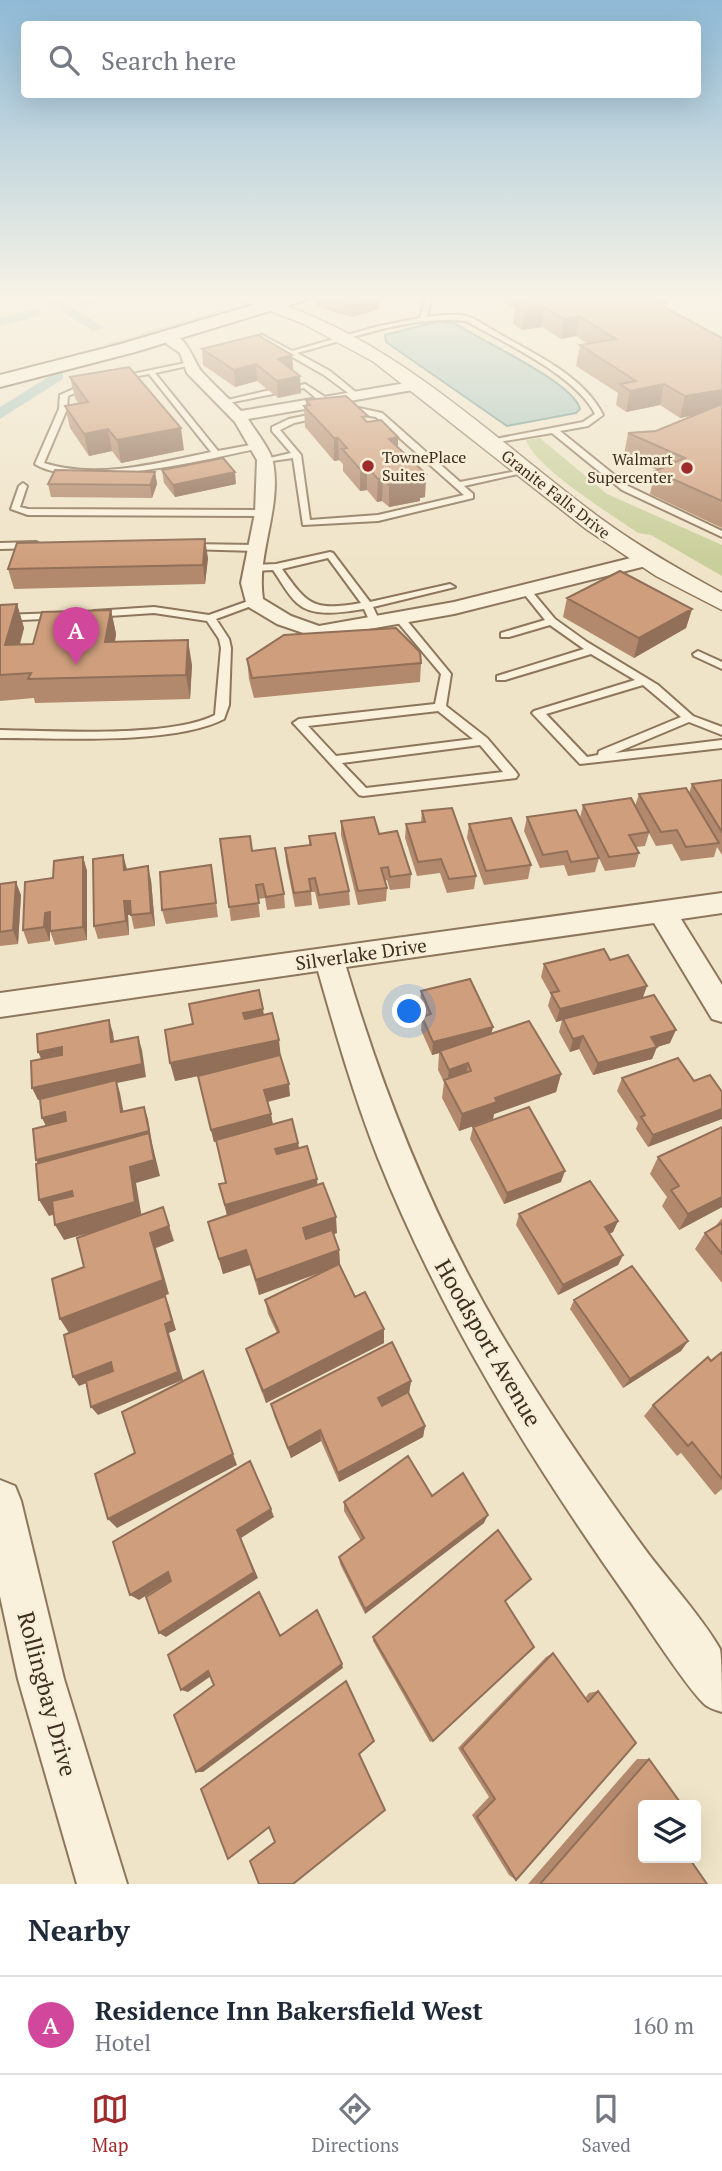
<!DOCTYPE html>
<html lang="en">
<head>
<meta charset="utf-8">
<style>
	body { margin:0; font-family:"PT Serif",serif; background:#f6f6f7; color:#1f2937 }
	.controls { position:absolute; right:21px; bottom:21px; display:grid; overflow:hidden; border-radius:7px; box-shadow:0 7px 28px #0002 }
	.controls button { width:63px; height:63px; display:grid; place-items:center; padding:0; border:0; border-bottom:2px solid #e0e1e3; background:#fff; color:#1f2937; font:35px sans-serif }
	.you { position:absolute; left:410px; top:1012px; width:24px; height:24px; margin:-18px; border:5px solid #fff; border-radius:50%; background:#1a73e8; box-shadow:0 0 0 10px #1a73e833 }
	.badge { display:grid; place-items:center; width:46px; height:46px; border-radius:50%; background:#9e2a2b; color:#fff; font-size:23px; font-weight:700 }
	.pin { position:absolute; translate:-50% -58px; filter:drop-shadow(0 2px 4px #0008) }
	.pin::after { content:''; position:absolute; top:37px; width:24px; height:21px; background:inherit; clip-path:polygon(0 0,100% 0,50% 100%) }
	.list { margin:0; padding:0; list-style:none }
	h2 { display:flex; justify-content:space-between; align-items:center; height:91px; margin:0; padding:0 28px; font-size:30px }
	h2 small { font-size:23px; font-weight:400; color:#747a83 }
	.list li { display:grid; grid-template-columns:46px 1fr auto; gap:21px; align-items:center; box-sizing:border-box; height:98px; padding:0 28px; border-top:2px solid #e0e1e3 }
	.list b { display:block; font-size:26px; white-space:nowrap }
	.list p { margin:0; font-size:23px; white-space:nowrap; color:#747a83 }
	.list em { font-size:23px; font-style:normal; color:#747a83 }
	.icon { flex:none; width:38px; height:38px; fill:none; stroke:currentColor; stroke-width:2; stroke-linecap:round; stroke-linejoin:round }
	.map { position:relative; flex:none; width:722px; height:1884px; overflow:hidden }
	.search { position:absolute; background:#fff; box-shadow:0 7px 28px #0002; left:21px; right:21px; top:21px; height:77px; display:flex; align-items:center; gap:18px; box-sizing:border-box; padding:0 24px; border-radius:7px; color:#747a83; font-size:26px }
	.sheet { height:189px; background:#fff }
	nav { display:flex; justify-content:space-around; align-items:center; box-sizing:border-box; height:98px; border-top:2px solid #e0e1e3; background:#fff; font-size:19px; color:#747a83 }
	nav a { display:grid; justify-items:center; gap:4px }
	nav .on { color:#9e2a2b }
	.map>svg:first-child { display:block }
	.green { fill:#c9cf9b }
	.water { fill:#a9c4bc; stroke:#6f938a; stroke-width:2 }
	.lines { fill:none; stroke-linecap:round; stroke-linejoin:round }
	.canal { fill:#a9c4bc; fill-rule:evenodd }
	.service-casing { stroke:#8d765c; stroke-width:4 }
	.minor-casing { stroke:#8d765c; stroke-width:4 }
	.tertiary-casing { stroke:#8d765c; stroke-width:3 }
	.secondary-casing { stroke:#6f573f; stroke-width:4 }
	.service { fill:#faf1dc; fill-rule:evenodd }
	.minor { fill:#faf1dc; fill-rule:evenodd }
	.tertiary { fill:#faf1dc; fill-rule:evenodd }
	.secondary { fill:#faf1dc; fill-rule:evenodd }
	.wall { fill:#b2896c }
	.shaded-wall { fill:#916f58 }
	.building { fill:#cf9f7d; stroke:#916f58; stroke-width:2 }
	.poi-dot { fill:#9e2a2b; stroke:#f7eed8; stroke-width:2.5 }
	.labels { text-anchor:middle; stroke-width:5; stroke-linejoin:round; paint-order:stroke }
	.far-poi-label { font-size:16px; fill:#3d2e20; stroke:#f7eed8; text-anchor:start }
	.far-street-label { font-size:16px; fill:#3d2e20; stroke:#f7eed8 }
	.street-label { font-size:19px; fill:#3d2e20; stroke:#f7eed8 }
	.near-street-label { font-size:23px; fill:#3d2e20; stroke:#f7eed8 }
</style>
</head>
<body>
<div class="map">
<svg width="722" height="1884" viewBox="0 0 722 1884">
	<rect width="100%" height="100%" fill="#f0e4c8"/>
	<!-- green -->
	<path class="green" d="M232 307H244L108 348 103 345Z
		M540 438 607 494 722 545V576L651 535 638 533C611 514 535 468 526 440Z"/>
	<!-- water -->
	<path class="water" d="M439 321 456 324C483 342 573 382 580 409L576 413 507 426 386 342 385 335Z"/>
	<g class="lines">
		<!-- canal -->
		<path class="canal" d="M39 296H54L105 328 93 331Z
			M92 296H115L87 305 80 301Z
			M35 309 40 310V316L0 326V318Z
			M58 371 63 373V379L0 419V407Z"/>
		<defs>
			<path id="service" d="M426 296H432L427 317C440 315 457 313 470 317 479 321 489 328 498 333 534 354 584 376 603 415L588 426 560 431 628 486 722 531V537L622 490 552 433 487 444V440H490L583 422 595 414C577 376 503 342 466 321 409 315 352 339 297 353L330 371 358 394V398H355L324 375 261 339 243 344 240 342 262 335 292 351 379 326 420 318Z
				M190 362 192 365 155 373 218 451 256 444H259V448C209 459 77 491 35 464L59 409 60 395 91 381 94 385 68 396 67 409 44 463C96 480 159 463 211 452L149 374 117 380 113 378Z
				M305 384 328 399V403H322L304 388 294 390 290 388Z
				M270 390H273V394L223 404 219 402Z
				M359 408 382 413 460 482 527 469 531 471 464 486 473 494V498L378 521 303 525 293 458 265 462 261 460 291 453 272 431V427L289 419 323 412 327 414 326 416 294 423 280 430 301 455 310 520 378 515 464 495 376 417 339 411Z
				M23 483 27 486 20 507 28 509 264 510 268 513 264 516 28 515 11 509 19 486Z
				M0 543 36 542 41 545 36 548 0 549Z
				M189 544 257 545 262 548 257 551 186 549V545Z
				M330 552 333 553 370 602 450 584 455 587 373 607 381 624 376 627 371 624 364 609C344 612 313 618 297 603 287 594 281 581 273 570L254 571 249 568 254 565 276 564ZM328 558 361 603C314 611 308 606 282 569Z
				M526 587 529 588 555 619 587 642 658 685 693 716 722 727V735L689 722 615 753 722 740V748L580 764 532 713 534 711 635 680 591 654 505 680H497V676L584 649 550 625 509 637H501V633L545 620 521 590ZM643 685 681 717 599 751 598 755 587 757 546 714Z
				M254 599 259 602 257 604 216 619 229 639 231 648 229 705 224 719C174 745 59 738 0 738V730C54 731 170 738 215 715L221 648 219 639 207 621 154 613 94 617 89 614 94 611 154 607 209 615Z
				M60 613 65 616 64 618 0 621V615Z
				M400 616 404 617 451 674 446 706 487 738 516 772 518 775 516 778 363 796 359 795 295 725 293 723 299 719 435 704 441 674 395 619ZM438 711 473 739 336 756 308 726ZM480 745 503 772 366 788 342 763Z
				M698 651 722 662V669L694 656 693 654Z"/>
			<path id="minor" d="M161 334C187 329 192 361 202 372 214 385 228 398 241 411L418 381 425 385 418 389 248 419C255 431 270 448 273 462 282 508 256 554 263 599L291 616 319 626 454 602 647 554 656 560 654 564 454 614 318 638 277 624 247 606 241 583 255 513 257 460 235 422 187 373 180 353 161 340Z
				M722 893V913L681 919 722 985V1022L712 1019 654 923 346 967C384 1095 432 1216 500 1332 544 1406 593 1478 644 1548 666 1578 702 1617 720 1649 722 1660 722 1698 722 1712 717 1710 711 1709 707 1706 693 1697 645 1623 632 1604 533 1464 442 1318 378 1158 354 1097 336 1034 318 971L0 1017V993Z
				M0 1480 15 1486 21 1501 64 1679 127 1884H77L18 1679 0 1596Z"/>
			<path id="tertiary" d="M243 296C261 296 276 303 294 309 408 352 503 446 600 518 638 546 680 570 722 593V610L656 576 586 529 374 362 304 324 244 301Z"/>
			<path id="secondary" d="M283 296H308L306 300 135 352 0 387V375L121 344Z"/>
		</defs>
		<!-- service casing -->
		<use href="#service" class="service-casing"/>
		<!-- minor casing -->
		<use href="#minor" class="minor-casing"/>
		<!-- tertiary casing -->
		<use href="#tertiary" class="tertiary-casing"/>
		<!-- secondary casing -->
		<use href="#secondary" class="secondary-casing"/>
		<!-- service -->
		<use href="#service" class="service"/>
		<!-- minor -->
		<use href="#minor" class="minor"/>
		<!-- tertiary -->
		<use href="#tertiary" class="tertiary"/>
		<!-- secondary -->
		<use href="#secondary" class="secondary"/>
	</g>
	<!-- wall -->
	<path class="wall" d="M315 296H374L379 309 351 317 315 306Z
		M493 296H653L665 307 722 338V528L650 494 655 471 657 470 624 455 628 433 656 431 696 415 680 418 660 405 626 412 616 405 618 393 576 366 580 345 588 344 576 336 561 339 542 327 522 330 513 324 515 309Z
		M202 349 292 355 293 370 301 393 278 398 257 381 235 387 203 365Z
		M70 377 184 450 121 463 112 451 89 456 70 428 65 406 79 404 75 398Z
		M306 400 368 422 398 448 426 474 425 497 420 498V501L389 507 382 501 377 502 367 490 360 491 343 471V464L339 460 334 461 305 427 304 406 306 405Z
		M162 470 236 484 175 497 164 483Z
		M155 472 157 484 152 498 51 497 48 484Z
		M208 558 205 584 14 589 8 569Z
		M567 598 692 609 686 628 634 658 563 617Z
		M17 604 24 628 20 645 33 644 111 610 116 634 115 641 192 665 190 699 35 703 34 698 0 701V605Z
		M247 659 421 663 420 682 254 698 249 679Z
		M722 780V855L717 847 714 857 681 861 672 844 656 846 649 833 645 846 636 847 639 853 635 867 605 871 599 858 595 872 568 876 564 865 540 868 524 831 527 817 580 818 583 805 635 806 639 794 689 793 692 784Z
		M422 811 476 876 474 889 447 893 440 873 417 876 405 838 406 824 421 822Z
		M341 821 379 834 411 874 410 888 390 890 387 880 385 881 387 888 386 901 358 905 341 835Z
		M469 824 531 865 528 879 484 885 467 838Z
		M309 836 349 891 350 905 319 909 315 892H311L312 905 295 907 286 862 285 848 309 845Z
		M220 839 252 851 284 894 285 908 267 910 265 898 258 899 260 917 231 921Z
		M83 857 87 871V940L55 945 50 931V941L28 944 23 930 53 878Z
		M127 869 151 880 155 926 134 929 131 915H128L129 935 98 939 94 926Z
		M213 879 218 917 166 924 162 910Z
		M0 884 21 895 18 944 0 946Z
		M610 960 643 998 670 1043 657 1047 652 1059 593 1075 579 1049 570 1052 559 1032 562 1020 556 1022 548 1006 551 995 541 977 544 964Z
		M421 991 493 1027 491 1034 561 1074 556 1092 494 1114 493 1119 459 1131 442 1098 444 1082 438 1070 439 1053 432 1055 421 1030 422 1017 425 1016 420 1005Z
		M264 1015 281 1057 290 1096 268 1102 273 1124 298 1143 299 1148 318 1185 337 1233 333 1234 339 1250 340 1265 355 1297 384 1329V1343L266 1403 250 1362 246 1349 277 1333 268 1314 265 1300 325 1271 259 1295 250 1265 223 1274 208 1222 227 1216 219 1184 226 1183 216 1142H214L198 1076 175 1081Z
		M622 1078 694 1081 648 1147 636 1129 638 1123 617 1091Z
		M473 1127 561 1182 504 1204 470 1139Z
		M658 1157 722 1207 679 1230 662 1206 667 1197 650 1174Z
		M519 1214 618 1221 613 1232 609 1234 623 1255 618 1265 558 1295 516 1225Z
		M722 1218V1283L695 1249 705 1233 714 1228Z
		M574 1300 688 1341 681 1351 623 1388 570 1309Z
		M722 1352V1489L715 1495 681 1453 677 1456 644 1416 653 1405Z
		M411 1381 409 1393 425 1426 423 1437 339 1482 321 1441 291 1458 274 1416 271 1404Z
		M432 1496 484 1523 365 1614 340 1564 339 1557 361 1541 344 1511V1502Z
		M525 1585 506 1601 433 1741 430 1742 373 1641V1637Z
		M553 1653 585 1698 589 1693 598 1691 516 1880 509 1875 472 1815 489 1797 458 1748 546 1657Z
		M637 1759H649L643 1805 707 1884H528Z"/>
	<!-- shaded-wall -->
	<path class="shaded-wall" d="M380 298 379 309 351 317V307Z
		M544 307 542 327 522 330 525 310Z
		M579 316 576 336 561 339 564 319Z
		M292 355 293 372 278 359Z
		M256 364 257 381 235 387 234 370Z
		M300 376 301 393 278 398 277 381Z
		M664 384 660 405 626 412 630 391Z
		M722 390V410L680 418 685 396Z
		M181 428 184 450 121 463 117 440Z
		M108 429 112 451 89 456 84 434Z
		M398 437V460L389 439Z
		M334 438H338L339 460 334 461Z
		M367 467V490L360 491V469Z
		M155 472 157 484 152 498 150 485Z
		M235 472 236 484 175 497 173 485Z
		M426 474 425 497 420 498V501L389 507V485Z
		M383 478 382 501 377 502 378 479Z
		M205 539 208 558 205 584 203 565Z
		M17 604 24 628 12 670 5 645Z
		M692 609 686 628 634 658 639 638Z
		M111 610 116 634 111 666 105 642Z
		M188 640 192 665 190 699 186 675Z
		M123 855 127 869 124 870Z
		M83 857 87 871V940L83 927Z
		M148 866 151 880 155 926 151 913Z
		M16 882 21 895 18 944 13 930Z
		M124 901H130L134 914 128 915 129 935 126 921Z
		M50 912V941L44 927 45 913Z
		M647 986 642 1000 556 1022 560 1009Z
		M263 1009 266 1028 246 1032 243 1013Z
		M109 1020 113 1033 116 1055 111 1042Z
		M493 1027 490 1039 432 1055 433 1042Z
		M676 1030 670 1043 657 1047 652 1059 593 1075 598 1063 651 1037Z
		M583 1036 579 1049 570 1052 573 1039Z
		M138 1037 142 1050 146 1077 117 1083 120 1093 126 1125 121 1112 116 1083 38 1100 32 1088Z
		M279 1040 281 1058 175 1081 170 1063Z
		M62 1047 67 1060 44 1065 38 1052Z
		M468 1063 465 1081 447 1085 449 1070Z
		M561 1074 556 1092 494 1114 493 1119 459 1131 462 1114 495 1098Z
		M289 1084 290 1096 266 1102 264 1090Z
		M144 1107 148 1119 152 1143 160 1176 136 1183 142 1218 64 1240 55 1225 130 1167 42 1172 36 1160Z
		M722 1109V1119L648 1147 653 1135Z
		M65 1112 70 1124 48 1130 42 1118Z
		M271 1114 273 1126 214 1142 211 1130Z
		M298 1143 300 1154 277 1161 275 1149Z
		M565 1171 561 1182 504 1204 507 1193Z
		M317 1179 318 1190 227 1216 225 1205Z
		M72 1191 80 1207 49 1216 39 1200Z
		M722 1197V1207L679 1230 688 1214Z
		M163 1207 174 1241 156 1248 169 1294 69 1333 60 1319 150 1233Z
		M336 1217 337 1233 305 1244 303 1228Z
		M618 1221 613 1232 600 1238 605 1227Z
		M246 1250 250 1265 223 1274 219 1259Z
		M339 1250 340 1265 259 1295 256 1280Z
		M623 1255 618 1265 558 1295 563 1285Z
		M165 1296 169 1306 176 1330 169 1333 183 1380 98 1415 91 1407 165 1324Z
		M384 1329V1343L266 1403 263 1391Z
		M688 1341 681 1351 623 1388 630 1379Z
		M111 1362 117 1371 79 1386 73 1377Z
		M203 1371 237 1465 117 1528 108 1519Z
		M411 1381 409 1393 378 1410V1398Z
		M425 1426 423 1437 339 1482 338 1473Z
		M320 1430 321 1441 291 1458 288 1448Z
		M271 1509 274 1517 241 1538 258 1578 166 1637 159 1633 237 1530Z
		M488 1515 484 1523 365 1614V1609Z
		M168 1572 175 1578 139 1600 130 1595Z
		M259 1592 263 1598 283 1641 280 1636Z
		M342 1664 343 1668 203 1772H196Z
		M208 1671 214 1674 188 1692 181 1690Z"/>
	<!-- building -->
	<path class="building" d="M318 296H374L380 298 351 307Z
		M526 296H653L666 302 658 304 722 338V390L685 396 664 384 630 391 620 384 636 381 580 345 616 339 579 316 564 319 544 307 525 310 515 304 535 301Z
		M258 335 292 355 278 359 300 376 277 381 256 364 234 370 202 349Z
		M129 367 181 428 117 440 108 429 84 434 65 406 88 402 70 377Z
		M346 396 368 416 362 417 367 422 381 420 398 437 389 439 426 474 418 475 421 479 389 485 383 478 378 479 367 467 360 469 342 449 347 448 338 438H334L304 406 310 405 306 400Z
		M722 404V501L655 471 685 458 628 433 656 431Z
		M223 458 235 472 173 485 162 470Z
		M55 470 155 472 150 485 48 484Z
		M205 539 203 565 8 569 17 543Z
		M620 571 692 609 639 638 567 598Z
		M17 604 5 645 33 644 42 612 111 610 105 642 188 640 186 675 28 679 31 673 0 675V605Z
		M396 628 420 652 421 663 252 678 247 659 284 635Z
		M722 780V832L692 784Z
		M686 788 719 843 686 847 677 830 661 832 639 794Z
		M631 798 649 832 629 835 639 853 609 857 583 805Z
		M452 808 476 876 449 879 441 859 418 862 406 824 425 822 422 811Z
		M576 810 599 858 571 862 567 851 543 855 527 817Z
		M374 817 379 834 397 831 411 874 390 877 388 867 381 868 387 888 358 891 341 821Z
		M511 818 531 865 486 871 469 824Z
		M335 833 349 891 319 895 315 878 309 879 311 891 294 893 285 848 311 845 309 836Z
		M250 836 252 851 275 848 284 894 266 897 263 884 256 885 259 903 229 907 220 839Z
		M123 855 124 870 148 866 151 913 131 915 130 901H124L126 921 94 926 93 859Z
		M83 857V927L50 931V912L45 913 44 927 23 930 25 882 53 878 54 861Z
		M211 865 216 903 162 910 160 872Z
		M16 882 13 930 0 932V884Z
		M604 949 610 960 628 955 647 986 560 1009 551 993 559 991 544 964Z
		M470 979 493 1027 433 1042 422 1017 431 1014 421 991Z
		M259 990 263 1009 243 1013 245 1019 272 1013 279 1040 170 1063 165 1030 193 1024 189 1004Z
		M654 995 676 1030 651 1037 657 1047 598 1063 583 1036 573 1039 563 1019Z
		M109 1020 111 1042 138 1037 142 1064 32 1088 31 1061 62 1055V1047L38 1052 37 1034Z
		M529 1021 561 1074 495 1098 497 1102 462 1114 444 1080 471 1071 468 1063 449 1070 440 1051Z
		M280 1055 289 1084 264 1090 271 1114 211 1130 198 1076Z
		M678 1058 694 1081 710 1075 722 1092V1109L653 1135 641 1117 645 1115 622 1078Z
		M116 1080 121 1112 144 1107 149 1131 36 1160 33 1129 66 1121 65 1112 42 1118 40 1099Z
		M529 1107 565 1171 507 1193 473 1127Z
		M292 1119 298 1143 275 1149 277 1154 307 1146 317 1179 225 1205 219 1184 226 1183 216 1140Z
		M722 1127V1197L688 1214 671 1190 679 1186 658 1157Z
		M149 1133 154 1160 130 1167 135 1202 55 1225 52 1201 73 1196 72 1191 39 1200 36 1164Z
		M590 1181 618 1221 605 1227 623 1255 563 1285 519 1214Z
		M323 1183 336 1217 303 1228 306 1239 332 1230 339 1250 256 1280 246 1250 219 1259 208 1222Z
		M163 1207 169 1226 150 1233 163 1280 60 1319 52 1279 84 1267 77 1238Z
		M722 1223V1254L705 1233Z
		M339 1264 355 1297 365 1292 384 1329 263 1391 246 1349 279 1332 265 1300Z
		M632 1266 688 1341 630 1379 574 1300Z
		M165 1296 172 1321 165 1324 178 1372 91 1407 86 1381 113 1371 111 1362 73 1377 64 1335Z
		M392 1342 411 1381 378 1398 382 1406 408 1392 425 1426 338 1473 320 1430 288 1448 271 1404Z
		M722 1352V1479L692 1442 688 1446 653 1405 708 1357 711 1361Z
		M203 1371 233 1454 108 1519 95 1474 135 1453 122 1412Z
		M408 1456 432 1496 463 1473 488 1515 365 1609 339 1557 364 1538 344 1502Z
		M250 1461 271 1509 237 1530 254 1572 159 1633 146 1597 171 1581 168 1572 130 1595 113 1542Z
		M498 1530 531 1579 505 1601 534 1647 433 1741 373 1637Z
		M259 1592 280 1636 317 1610 342 1664 196 1772 174 1715 214 1685 208 1671 181 1690 168 1655Z
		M553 1653 588 1702 598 1691 636 1743 516 1880 477 1817 495 1799 462 1748Z
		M346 1681 374 1741 359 1754 385 1810 293 1884H259L250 1861 275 1842 269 1827 228 1859 201 1789Z
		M649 1759 682 1805H643V1858H689L707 1884H540Z"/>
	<!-- sky -->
	<linearGradient id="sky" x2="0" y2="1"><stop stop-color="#8fbad6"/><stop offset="0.53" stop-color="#f8f3e6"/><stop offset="1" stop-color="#f8f3e6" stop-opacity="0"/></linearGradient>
	<rect width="722" height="560" fill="url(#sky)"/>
	<!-- markers -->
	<g class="poi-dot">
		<circle cx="368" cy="466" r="7"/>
		<circle cx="687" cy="468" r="7"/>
	</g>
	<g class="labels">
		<!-- far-poi labels -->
		<g class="far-poi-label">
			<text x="382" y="463">TownePlace<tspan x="382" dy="18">Suites</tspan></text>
			<text x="673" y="465" text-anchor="end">Walmart<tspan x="673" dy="18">Supercenter</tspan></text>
		</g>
		<!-- far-street labels -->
		<g class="far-street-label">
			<text transform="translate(556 494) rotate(38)" y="6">Granite Falls Drive</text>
		</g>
		<!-- street labels -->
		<g class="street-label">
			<text transform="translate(361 954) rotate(-8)" y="7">Silverlake Drive</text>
		</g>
		<!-- near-street labels -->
		<g class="near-street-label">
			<text transform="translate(488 1343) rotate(60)" y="8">Hoodsport Avenue</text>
			<text transform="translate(47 1694) rotate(75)" y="8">Rollingbay Drive</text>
		</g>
	</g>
</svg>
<div class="controls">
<button><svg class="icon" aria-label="layers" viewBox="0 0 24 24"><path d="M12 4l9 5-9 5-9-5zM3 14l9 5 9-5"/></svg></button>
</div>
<div class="you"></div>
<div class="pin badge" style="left:76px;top:665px;background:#d1479c">A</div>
<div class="search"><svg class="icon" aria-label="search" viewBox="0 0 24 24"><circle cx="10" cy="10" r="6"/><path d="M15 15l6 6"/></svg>Search here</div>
</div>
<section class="sheet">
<h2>Nearby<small></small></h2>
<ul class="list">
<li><span class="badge" style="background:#d1479c">A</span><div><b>Residence Inn Bakersfield West</b><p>Hotel</p></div><em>160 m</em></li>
</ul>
</section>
<nav>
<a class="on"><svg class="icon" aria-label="map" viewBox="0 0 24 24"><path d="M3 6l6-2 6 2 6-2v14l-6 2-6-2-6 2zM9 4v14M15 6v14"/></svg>Map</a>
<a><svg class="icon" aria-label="directions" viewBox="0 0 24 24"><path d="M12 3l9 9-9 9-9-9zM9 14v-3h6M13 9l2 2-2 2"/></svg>Directions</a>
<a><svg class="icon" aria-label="saved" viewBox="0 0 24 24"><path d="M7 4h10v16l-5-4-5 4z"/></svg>Saved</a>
</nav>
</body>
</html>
